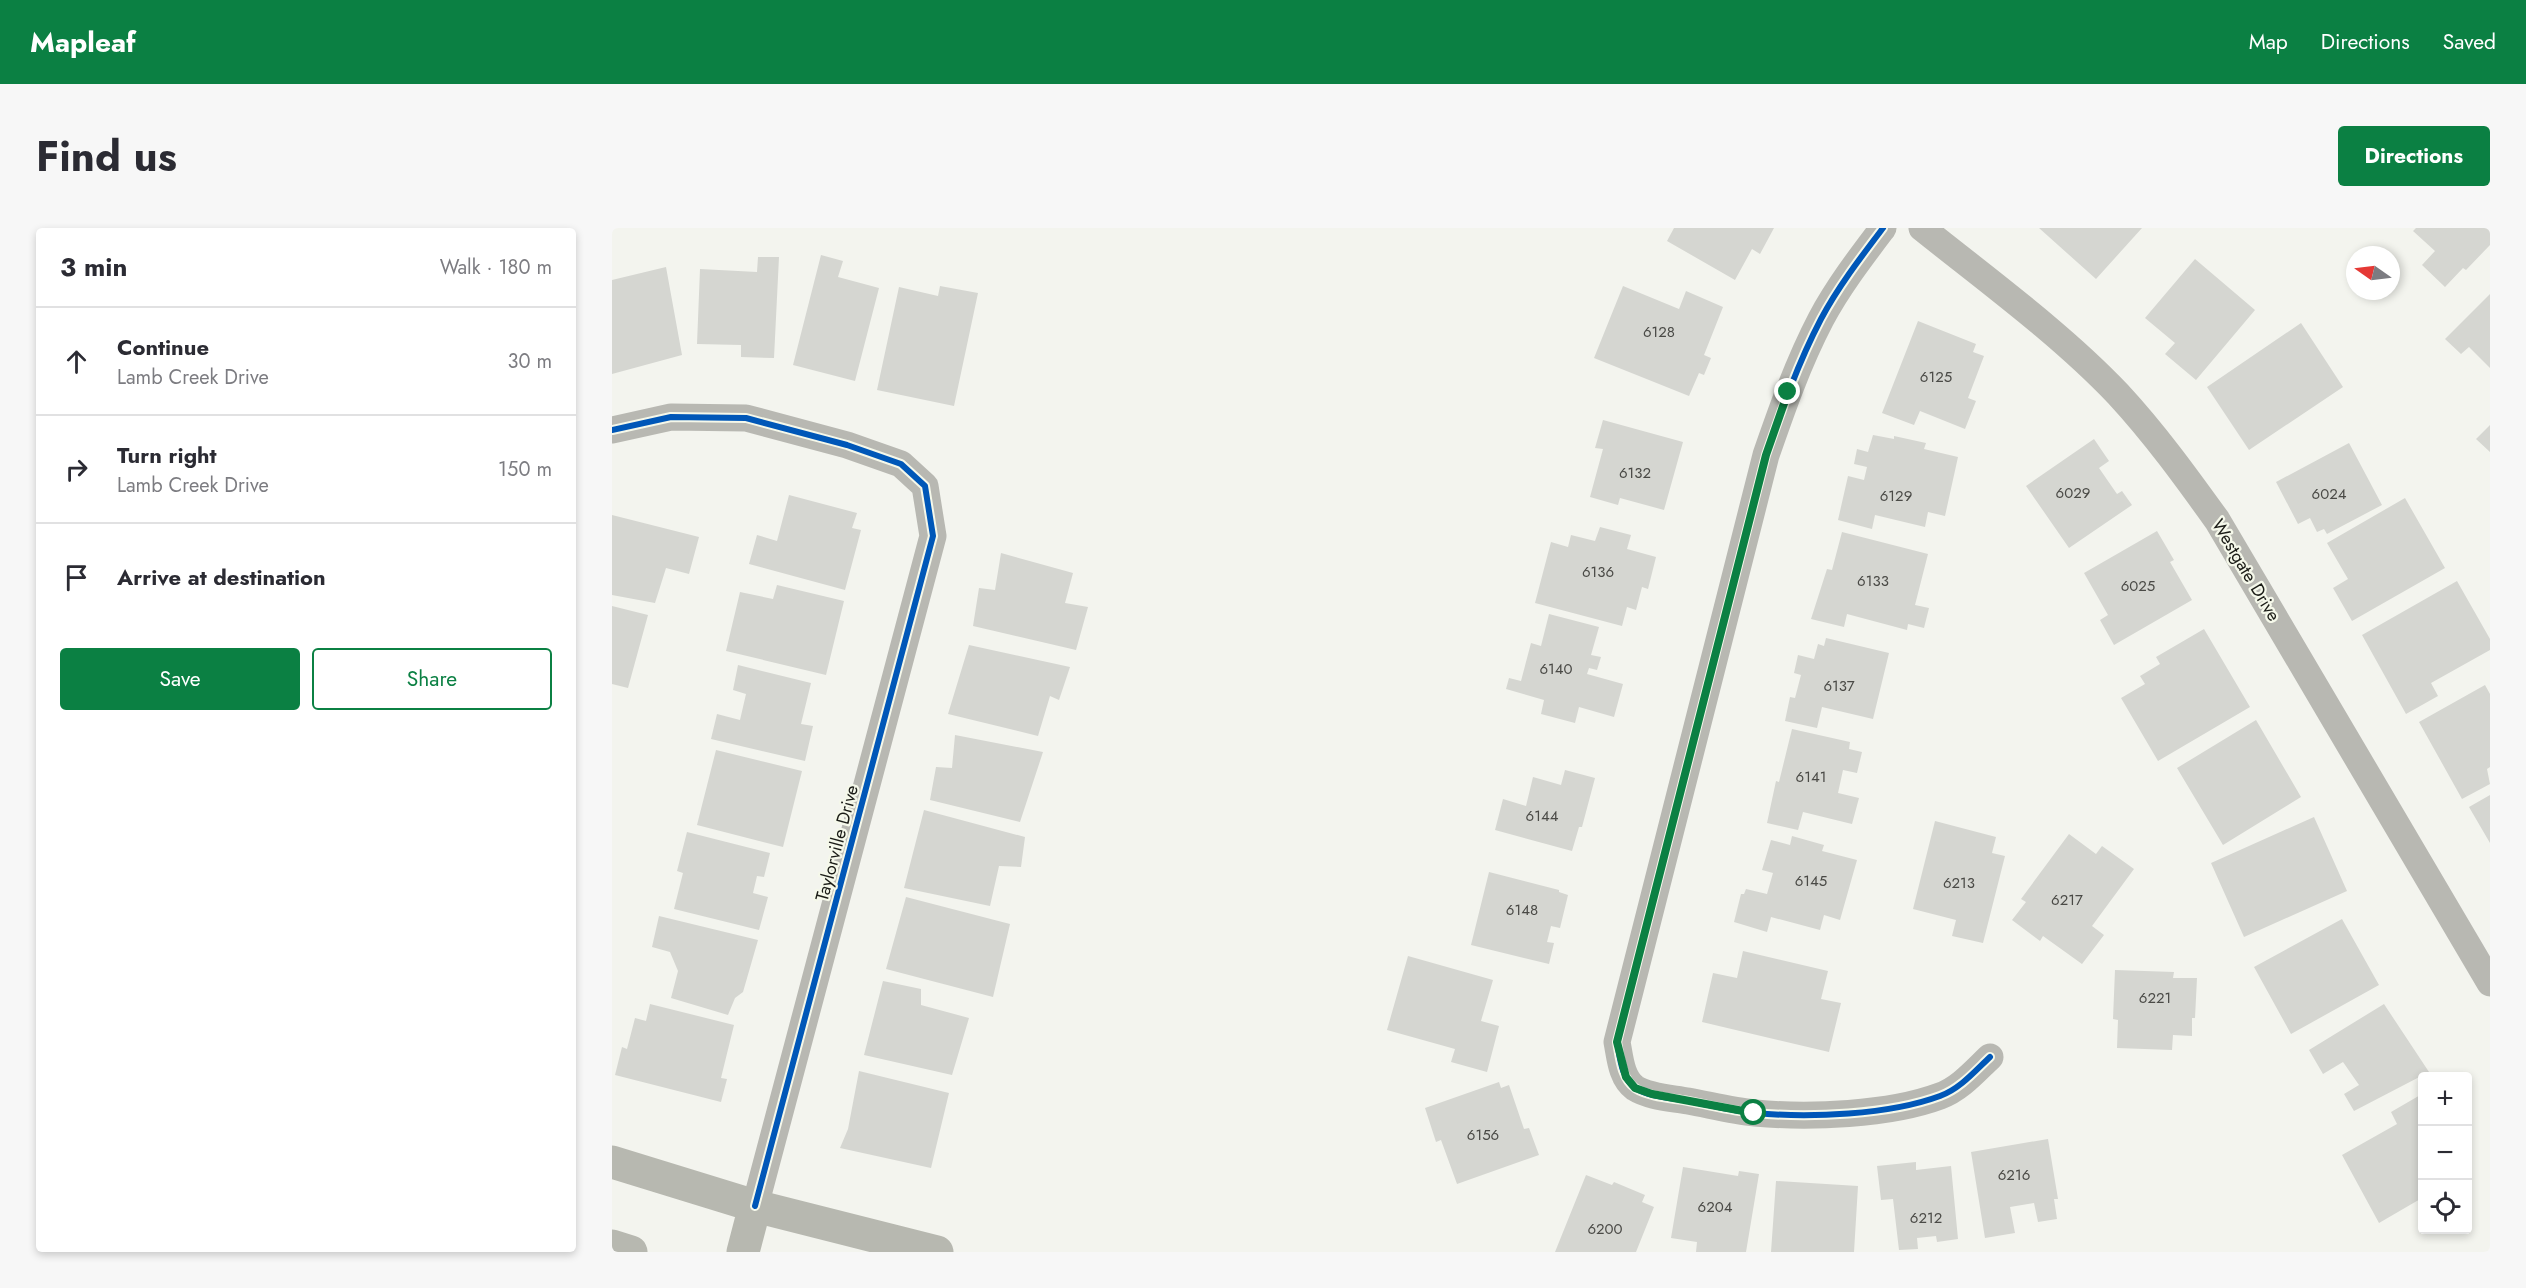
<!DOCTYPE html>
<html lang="en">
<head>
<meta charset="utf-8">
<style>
	body { margin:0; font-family:Jost,sans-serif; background:#f7f7f7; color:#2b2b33 }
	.controls { position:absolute; right:18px; bottom:18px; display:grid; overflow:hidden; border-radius:6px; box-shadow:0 3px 9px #0003 }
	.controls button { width:54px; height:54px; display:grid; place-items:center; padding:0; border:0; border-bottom:2px solid #e1e1e2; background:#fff; color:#2b2b33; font:30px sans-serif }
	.compass { position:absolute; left:1734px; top:18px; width:54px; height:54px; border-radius:50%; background:#fff; box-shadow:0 3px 9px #0003; rotate:284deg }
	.stop { position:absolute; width:18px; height:18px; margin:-14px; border:4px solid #0b8043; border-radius:50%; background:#fff }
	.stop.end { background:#0b8043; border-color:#fff; box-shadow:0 2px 6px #0008 }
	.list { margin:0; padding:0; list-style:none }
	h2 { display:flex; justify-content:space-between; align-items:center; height:78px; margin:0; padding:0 24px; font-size:26px }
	h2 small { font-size:20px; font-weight:400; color:#7c7c81 }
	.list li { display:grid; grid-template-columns:39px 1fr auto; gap:18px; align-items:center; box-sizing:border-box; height:108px; padding:0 24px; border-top:2px solid #e1e1e2 }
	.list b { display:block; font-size:22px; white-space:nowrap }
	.list p { margin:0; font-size:20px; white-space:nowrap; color:#7c7c81 }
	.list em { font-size:20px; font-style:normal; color:#7c7c81 }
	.actions { display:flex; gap:12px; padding:18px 24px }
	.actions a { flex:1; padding:14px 0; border:2px solid #0b8043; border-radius:6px; text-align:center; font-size:21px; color:#0b8043 }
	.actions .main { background:#0b8043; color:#fff }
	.icon { flex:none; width:33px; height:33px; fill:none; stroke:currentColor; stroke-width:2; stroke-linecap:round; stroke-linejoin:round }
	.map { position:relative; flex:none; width:1878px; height:1024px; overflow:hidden; border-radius:6px }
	header { display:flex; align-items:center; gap:36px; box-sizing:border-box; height:84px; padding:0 30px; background:#0b8043; color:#fff }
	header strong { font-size:28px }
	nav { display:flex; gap:33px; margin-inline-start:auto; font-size:21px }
	.intro { display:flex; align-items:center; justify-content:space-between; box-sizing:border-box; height:144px; padding:0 36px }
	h1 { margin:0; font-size:42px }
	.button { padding:15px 27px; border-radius:6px; background:#0b8043; color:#fff; font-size:21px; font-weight:700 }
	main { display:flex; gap:36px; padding:0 36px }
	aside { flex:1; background:#fff; border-radius:6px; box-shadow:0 3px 9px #0003 }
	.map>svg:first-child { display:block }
	.building { fill:#d5d6d1 }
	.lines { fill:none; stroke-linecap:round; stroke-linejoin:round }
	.street { stroke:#b8b8b2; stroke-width:27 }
	.secondary { stroke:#b7b8b0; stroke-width:33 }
	.cycleway-casing { stroke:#f5f8ea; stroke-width:10 }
	.cycleway { stroke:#0057b8; stroke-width:6 }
	.route { stroke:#0b8043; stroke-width:8 }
	.labels { text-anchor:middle; stroke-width:4.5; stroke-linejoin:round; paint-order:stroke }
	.number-label { font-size:15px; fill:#4a4a46 }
	.street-label { font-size:18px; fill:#1b1c17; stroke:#f5f8ea }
</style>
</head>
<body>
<header>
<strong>Mapleaf</strong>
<nav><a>Map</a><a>Directions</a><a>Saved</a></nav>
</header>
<div class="intro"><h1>Find us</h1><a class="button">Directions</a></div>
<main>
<aside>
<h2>3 min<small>Walk · 180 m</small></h2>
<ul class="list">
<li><svg class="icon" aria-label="ahead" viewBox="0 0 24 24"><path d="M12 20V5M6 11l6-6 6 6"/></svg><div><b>Continue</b><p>Lamb Creek Drive</p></div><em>30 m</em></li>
<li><svg class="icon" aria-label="right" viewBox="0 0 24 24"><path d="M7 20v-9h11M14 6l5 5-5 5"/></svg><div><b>Turn right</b><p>Lamb Creek Drive</p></div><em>150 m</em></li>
<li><svg class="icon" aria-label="arrive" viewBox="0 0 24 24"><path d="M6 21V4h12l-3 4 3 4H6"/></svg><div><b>Arrive at destination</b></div></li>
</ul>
<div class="actions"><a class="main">Save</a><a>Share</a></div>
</aside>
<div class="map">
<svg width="1878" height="1024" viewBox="0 0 1878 1024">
	<rect width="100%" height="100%" fill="#f3f4ee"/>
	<!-- building -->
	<path class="building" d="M1062 0H1162L1148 26 1140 21 1123 52 1055 13Z
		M1427 0H1530L1484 51Z
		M1804 0H1878V17L1854 42 1851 40 1833 59 1810 37 1823 23 1801 3Z
		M209 27 231 33 226 49 267 60 243 153 181 137Z
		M146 29H167L162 130 129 129V117L85 116 88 41 145 44Z
		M1583 31 1643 82 1584 152 1553 126 1563 115 1533 90Z
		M54 39 70 127 0 146V52Z
		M328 58 366 65 342 178 265 162 287 59 326 68Z
		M1011 58 1067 81 1074 63 1111 79 1092 127 1099 130 1092 147 1087 145 1077 168 982 130Z
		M1878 66V140L1857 119 1849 126 1833 111Z
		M1306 93 1364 116 1361 124 1372 128 1356 170 1364 173 1353 201 1308 183 1302 197 1270 185Z
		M1689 95 1731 159 1637 222 1595 159Z
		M991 192 1071 214 1052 282 1008 270 1006 277 978 269 991 221 983 220Z
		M1878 197V224L1864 211Z
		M1261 207 1282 211V208L1314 215 1312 221 1346 229 1333 288 1316 284 1313 299 1263 287 1260 301 1226 292 1236 248 1252 252 1255 239 1242 236 1245 221 1256 224Z
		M1482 211 1497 233 1487 240 1505 266 1510 263 1520 277 1457 320 1414 258Z
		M1737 215 1770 277 1715 306 1712 301 1705 304 1698 290 1686 296 1664 254Z
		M177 267 245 285 240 300 249 302 233 362 137 336 145 307 165 313Z
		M1793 270 1833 340 1740 393 1721 360 1736 351 1715 315Z
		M0 287 87 309 77 346 54 340 43 375 0 367Z
		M988 299 1019 307 1015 321 1044 329 1036 361 1030 359 1024 382 1015 379 1010 398 923 375 939 314 956 319 959 307 983 313Z
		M1545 303 1562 332 1558 334 1580 372 1502 417 1488 392 1496 387 1472 345Z
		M1230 304 1316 326 1303 377 1317 380 1312 400 1296 396 1295 402 1235 386 1232 399 1199 391 1215 341 1220 342Z
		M389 325 461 345 453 375 476 379 464 422 361 398 367 360 383 362Z
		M1845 353 1878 411V422L1819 455 1826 468 1794 486 1750 407Z
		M165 357 232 373 214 447 114 423 128 364 161 371Z
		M0 378 36 387 16 460 0 456Z
		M937 386 987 399 979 427 989 429 985 442 977 440 975 446 1011 456 1002 489 967 479 963 495 929 486 932 472 894 461 897 450 909 453 919 415 929 418Z
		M1592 401 1638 479 1546 533 1509 470 1533 456 1528 448 1548 436 1544 429Z
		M1214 410 1277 425 1261 491 1210 479 1205 500 1173 493 1178 469 1183 470 1189 447 1182 445 1186 427 1202 431 1206 416 1212 418Z
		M357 417 458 439 447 472 438 468 426 508 336 486Z
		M126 437 199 455 189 496 201 498 193 533 99 511 105 486 128 492 134 466 121 462Z
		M1873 457 1878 466V539L1875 541 1878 556 1850 571 1807 494Z
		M1644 492 1689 569 1611 617 1565 540Z
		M1180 501 1238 514 1237 521 1250 524 1245 545 1231 542 1226 565 1247 570 1240 596 1191 584 1186 602 1155 595 1164 553 1167 554Z
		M343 507 431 524 408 594 318 572 324 539 340 540Z
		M104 522 190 543 171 619 85 597Z
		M953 542 983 550 970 599H967L960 623 883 602 891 571 914 578 921 549 949 557Z
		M1878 567V615L1857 579Z
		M312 582 413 609 409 639 387 638 378 678 292 660Z
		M1702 589 1735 663 1632 709 1599 635Z
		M1323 593 1384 609 1380 625 1393 628 1371 715 1340 708 1344 692 1301 681Z
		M75 604 158 625 152 649 145 648 141 665 156 669 147 702 62 681 71 645 65 643Z
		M1457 606 1484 626 1490 618 1522 641 1480 698 1492 707 1470 736 1431 708 1428 713 1400 692 1414 674 1409 671Z
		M1180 608 1212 617 1210 623 1245 632 1228 692 1212 687 1208 702 1159 689 1155 704 1122 694 1129 666H1132L1134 661 1155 666 1161 645 1150 642 1159 612 1178 617Z
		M877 644 947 662V664L956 667 948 700 939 698 935 714 942 715 937 736 859 717Z
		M294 669 398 696 381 769 274 741Z
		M47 688 146 712 131 764 123 770 116 787 59 770 66 743 58 724 40 719Z
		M1730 691 1767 757 1679 806 1642 739Z
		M1131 723 1216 743 1209 771 1229 775 1217 824 1090 794 1101 745 1125 750Z
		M796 728 881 752 869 793 887 798 875 844 839 834 843 821 775 802Z
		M1503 742 1562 744 1561 750H1585L1583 790H1580V808L1561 807 1560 822 1505 820 1506 792 1501 791Z
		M271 753 309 761V777L357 790 340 847 252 827Z
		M38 776 122 797 109 850 115 851 109 874 3 847 10 819 15 821 23 790 34 793Z
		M1772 776 1817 844 1742 883 1732 866 1747 857 1731 834 1711 846 1697 822Z
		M247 843 337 865 319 940 228 920 236 901Z
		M887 854 889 860 897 857 912 901 917 900 927 927 845 956 829 912 824 914 813 880Z
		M1810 866V970L1767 995 1730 927 1785 896 1779 884Z
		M1436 911 1446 971H1442L1445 991 1426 994 1422 975 1398 979 1403 1005 1373 1010 1359 924Z
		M1304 934V942L1339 938 1346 1011 1325 1014 1324 1008 1305 1010 1306 1021 1287 1022 1281 971 1269 972 1265 938Z
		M1071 939 1126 948 1127 943 1147 946 1134 1024H1084L1085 1014 1059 1010Z
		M974 947 1000 957 1002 954 1033 967 1030 974 1042 979 1024 1024H943Z
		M1164 953 1246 958 1242 1024H1159Z"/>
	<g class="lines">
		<!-- street -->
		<path class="street" d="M1271 0C1249 29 1226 59 1209 91 1186 135 1170 181 1154 227L1005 814C1008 829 1009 850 1023 860 1037 869 1060 870 1076 873 1098 877 1121 883 1143 885 1197 890 1277 887 1328 868 1348 861 1364 842 1378 829
			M1310 0C1375 52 1449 106 1506 166 1543 206 1574 249 1605 292L1878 755
			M0 202 59 189 134 190 235 217 289 236 313 258 321 308 143 978"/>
		<!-- secondary -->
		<path class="secondary" d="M0 934 143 978 325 1024
			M0 1018 19 1024
			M131 1024 143 978"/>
		<defs>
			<path id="cycleway" d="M1271 0C1249 29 1226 59 1209 91 1186 135 1170 181 1154 227L1005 814C1008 829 1009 850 1023 860 1037 869 1060 870 1076 873 1098 877 1121 883 1143 885 1197 890 1277 887 1328 868 1348 861 1364 842 1378 829
				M0 202 59 189 134 190 235 217 289 236 313 258 321 308 143 978"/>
		</defs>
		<!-- cycleway casing -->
		<use href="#cycleway" class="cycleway-casing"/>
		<!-- cycleway -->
		<use href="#cycleway" class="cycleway"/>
	</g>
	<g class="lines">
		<!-- route -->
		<path class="route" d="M1142 885 1040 866 1023 860 1014 849 1005 814 1154 227 1176 164"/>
	</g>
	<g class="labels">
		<!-- number labels -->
		<g class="number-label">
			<text x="1047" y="109">6128</text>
			<text x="1324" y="154">6125</text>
			<text x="1023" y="250">6132</text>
			<text x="1461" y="270">6029</text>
			<text x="1717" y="271">6024</text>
			<text x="1284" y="273">6129</text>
			<text x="986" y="349">6136</text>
			<text x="1261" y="358">6133</text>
			<text x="1526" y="363">6025</text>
			<text x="944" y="446">6140</text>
			<text x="1227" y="463">6137</text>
			<text x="1199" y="554">6141</text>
			<text x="930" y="593">6144</text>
			<text x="1199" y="658">6145</text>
			<text x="1347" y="660">6213</text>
			<text x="1455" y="677">6217</text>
			<text x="910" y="687">6148</text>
			<text x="1543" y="775">6221</text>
			<text x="871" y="912">6156</text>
			<text x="1402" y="952">6216</text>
			<text x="1103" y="984">6204</text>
			<text x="1314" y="995">6212</text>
			<text x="993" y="1006">6200</text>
		</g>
		<!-- street labels -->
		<g class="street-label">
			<text transform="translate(1634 342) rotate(59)" y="6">Westgate Drive</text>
			<text transform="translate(225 615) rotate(-75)" y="6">Taylorville Drive</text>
		</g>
	</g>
</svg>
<div class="controls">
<button>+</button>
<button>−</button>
<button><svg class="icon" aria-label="locate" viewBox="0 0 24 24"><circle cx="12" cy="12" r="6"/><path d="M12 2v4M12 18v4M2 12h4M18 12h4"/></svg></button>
</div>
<svg class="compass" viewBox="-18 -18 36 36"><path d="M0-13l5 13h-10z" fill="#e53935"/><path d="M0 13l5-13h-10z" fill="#7c7c81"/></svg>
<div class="stop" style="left:1142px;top:885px"></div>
<div class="stop end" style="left:1176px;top:164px"></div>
</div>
</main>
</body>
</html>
